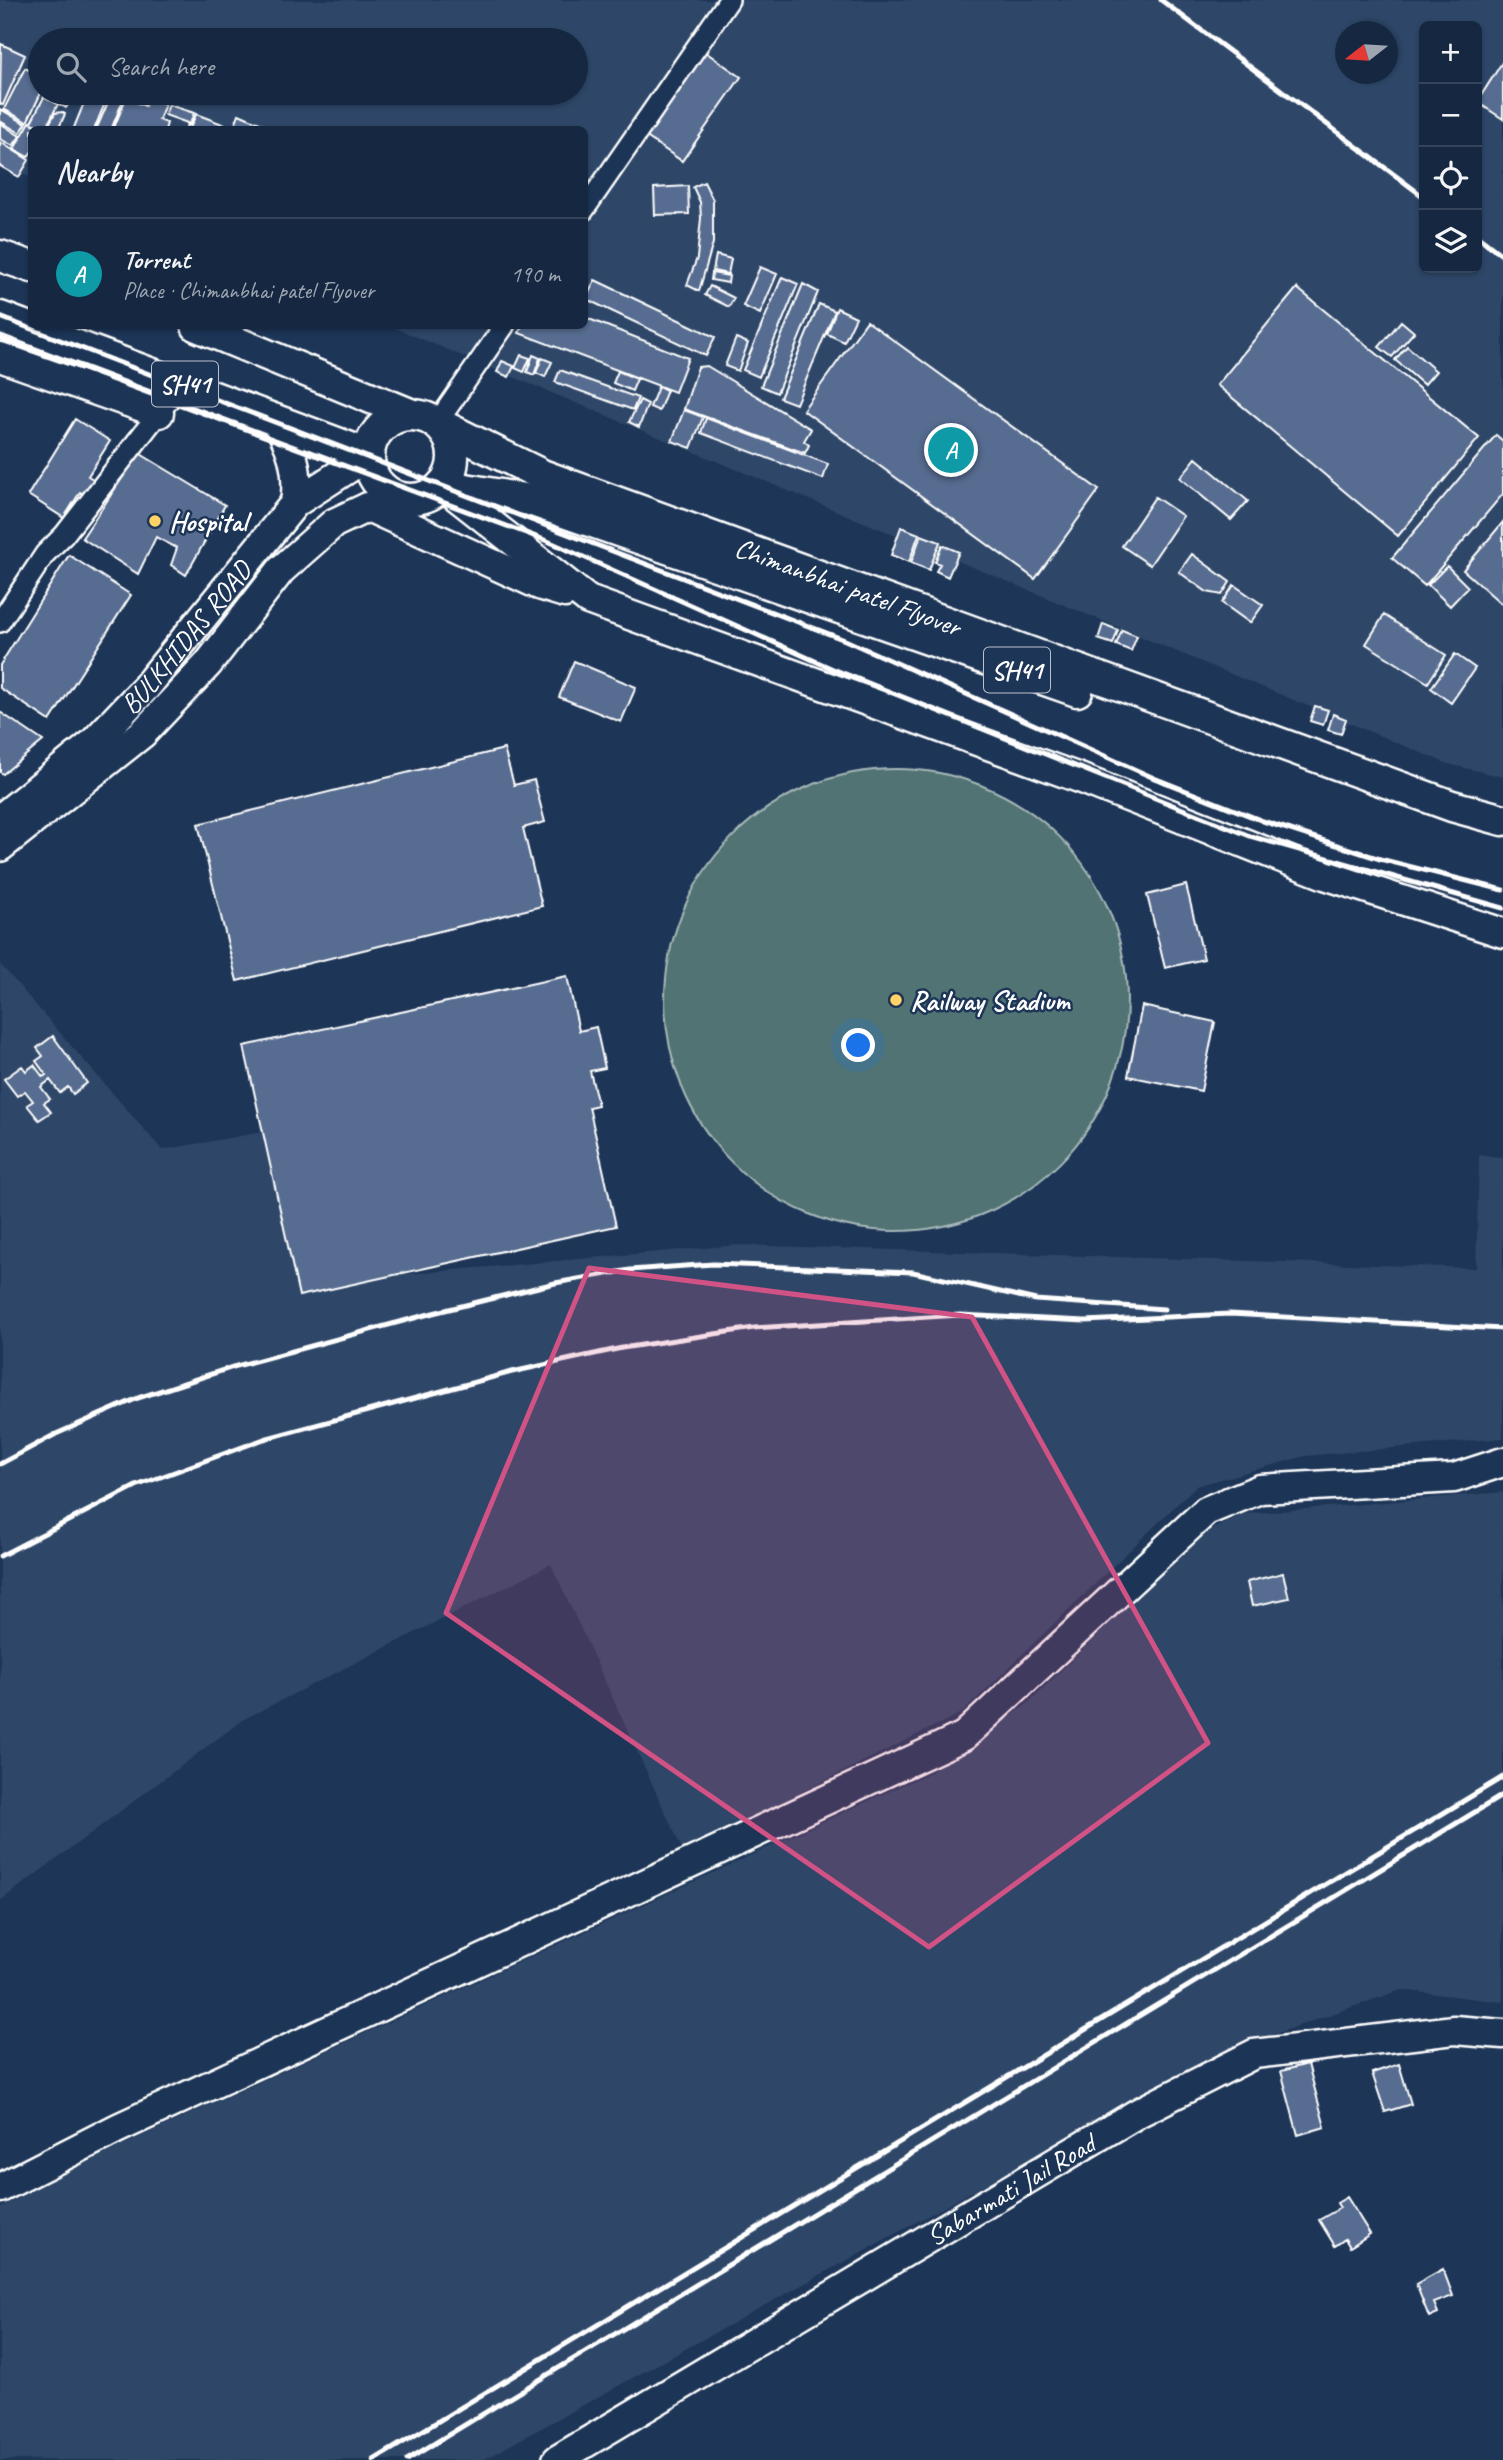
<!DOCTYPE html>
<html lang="en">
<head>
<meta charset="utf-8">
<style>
	body { margin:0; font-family:Caveat,sans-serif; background:#23344c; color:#f1f3f6 }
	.controls { position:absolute; right:21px; top:21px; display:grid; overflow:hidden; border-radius:10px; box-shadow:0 2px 5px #0004 }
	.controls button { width:63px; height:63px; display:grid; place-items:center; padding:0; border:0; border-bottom:2px solid #35445a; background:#162841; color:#f1f3f6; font:35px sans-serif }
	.compass { position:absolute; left:1335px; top:21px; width:63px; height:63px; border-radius:50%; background:#162841; box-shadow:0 2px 5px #0004; rotate:253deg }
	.you { position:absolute; left:859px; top:1046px; width:24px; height:24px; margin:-18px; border:5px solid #fff; border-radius:50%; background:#1a73e8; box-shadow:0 0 0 10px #1a73e833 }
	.badge { display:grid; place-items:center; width:46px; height:46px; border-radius:50%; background:#ffd166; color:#fff; font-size:23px; font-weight:700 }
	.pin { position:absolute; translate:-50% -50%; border:4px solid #fff; box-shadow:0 2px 7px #0006 }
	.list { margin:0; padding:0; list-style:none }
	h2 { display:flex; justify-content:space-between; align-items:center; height:91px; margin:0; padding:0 28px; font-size:30px }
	h2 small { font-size:23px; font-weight:400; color:#9ea6b1 }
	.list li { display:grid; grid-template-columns:46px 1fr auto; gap:21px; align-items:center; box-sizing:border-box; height:112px; padding:0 28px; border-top:2px solid #35445a }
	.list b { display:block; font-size:26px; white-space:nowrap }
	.list p { margin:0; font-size:23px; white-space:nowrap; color:#9ea6b1 }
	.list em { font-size:23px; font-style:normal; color:#9ea6b1 }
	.icon { flex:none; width:38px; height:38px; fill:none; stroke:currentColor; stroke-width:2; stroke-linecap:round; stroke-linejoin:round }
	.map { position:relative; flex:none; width:1503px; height:2460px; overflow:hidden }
	.search { position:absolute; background:#162841; box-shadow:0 2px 5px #0004; left:28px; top:28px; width:560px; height:77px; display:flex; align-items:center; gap:18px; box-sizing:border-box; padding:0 24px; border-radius:38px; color:#9ea6b1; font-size:26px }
	.panel { position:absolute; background:#162841; box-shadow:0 2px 5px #0004; left:28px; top:126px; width:560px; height:203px; border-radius:10px }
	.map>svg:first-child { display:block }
	.built { fill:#2e4668; fill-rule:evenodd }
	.green { fill:#517373; stroke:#a8b9b9; stroke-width:2 }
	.building { fill:#576c90; stroke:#fff; stroke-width:2 }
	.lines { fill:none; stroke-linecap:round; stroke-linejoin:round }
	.street-casing { stroke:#fff; stroke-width:24 }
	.secondary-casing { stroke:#fff; stroke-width:33 }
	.primary-casing { stroke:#fff; stroke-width:35 }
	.street { stroke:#1d3557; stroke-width:19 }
	.secondary { stroke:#1d3557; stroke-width:28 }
	.primary { stroke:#1d3557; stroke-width:30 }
	.rail { stroke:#fff; stroke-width:5 }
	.marked { fill:#d15284; fill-opacity:0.2; stroke:#d15284; stroke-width:5; stroke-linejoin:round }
	.poi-dot { fill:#ffd166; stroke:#1d3557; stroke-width:2.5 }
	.labels { text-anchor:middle; stroke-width:5; stroke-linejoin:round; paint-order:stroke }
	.shield { fill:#1d3557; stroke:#bbc2cd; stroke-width:2 }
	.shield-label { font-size:26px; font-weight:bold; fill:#fff }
	.poi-label { font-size:28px; font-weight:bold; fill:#fff; stroke:#1d3557; text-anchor:start }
	.street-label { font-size:28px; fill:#fff; stroke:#1d3557 }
</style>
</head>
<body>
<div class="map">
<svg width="1503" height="2460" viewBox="0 0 1503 2460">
	<rect width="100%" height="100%" fill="#1d3557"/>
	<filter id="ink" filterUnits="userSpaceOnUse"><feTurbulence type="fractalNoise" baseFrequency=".0143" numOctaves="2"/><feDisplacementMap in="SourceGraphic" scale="14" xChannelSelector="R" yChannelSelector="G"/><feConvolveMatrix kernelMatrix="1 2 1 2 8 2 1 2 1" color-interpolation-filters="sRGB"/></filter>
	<g filter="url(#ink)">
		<!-- built -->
		<path class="built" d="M0 0H1503V777L1448 764 390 326H584V130H32L31 177 0 164ZM1424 26H1477V268H1424ZM1346 32H1388V74H1346ZM40 40H576V93H40Z
			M0 964 162 1150 312 1123 340 1280 737 1245 1476 1268 1479 1155 1503 1157V1438L1306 1456 1196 1486 963 1712 683 1851 551 1564 244 1719 0 1901Z
			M1503 1492V2002L1401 1990 1232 2049 483 2460H0V2208L86 2162 931 1772 1025 1706 1199 1536 1243 1514Z"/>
		<!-- green -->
		<path class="green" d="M665 1000a231 231 0 1 1 462 0a231 231 0 1 1-462 0Z"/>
		<!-- building -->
		<path class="building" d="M1 44 25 55 3 105 0 104Z
			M704 51 741 77 682 161 645 136Z
			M1503 61V119L1477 102Z
			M25 68 40 75 41 93 27 122 4 109Z
			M46 93 69 103 66 108 44 96Z
			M88 93H109L94 130H73Z
			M112 93 124 98 111 130H96Z
			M44 97 58 104 45 130 31 122Z
			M149 97 165 104 159 120 167 123 165 130H113L126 98 145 106Z
			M169 105 194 113 190 124 165 115Z
			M0 109 26 124 20 133 0 121Z
			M62 112 65 114 58 130H46L55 113Z
			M196 114 228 126 227 130H185L187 125 191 126Z
			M239 114 276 130H233Z
			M30 122 42 130H32V151L28 157 14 149Z
			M0 123 20 136 13 146 0 139Z
			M0 142 29 160 19 177 0 166Z
			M704 182 713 200V243L699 291 687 285 697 258 701 218 700 202 693 187Z
			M688 186 689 214 655 215 654 188Z
			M716 255 731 259 728 274 713 271Z
			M760 267 777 274 760 314 743 306Z
			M712 273 729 276 728 283 711 280Z
			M782 277 798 284 759 377 743 370Z
			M595 280 715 337 706 356 586 299Z
			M803 284 818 292 777 393 761 386Z
			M710 286 734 298 729 307 705 295Z
			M1297 288 1479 438 1398 536 1217 385Z
			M819 304 835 311 796 404 780 398Z
			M837 308 856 317 844 342 827 334Z
			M584 317 688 358 675 392 519 333 522 326H584Z
			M867 321 1099 490 1035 579 803 410Z
			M1401 321 1414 332 1392 357 1379 347Z
			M736 338 748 343 738 371 725 366Z
			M1407 346 1436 371 1424 385 1395 360Z
			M521 355 530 358 524 372 515 368Z
			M533 355 540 358 534 375 527 372Z
			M542 358 552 362 545 377 536 373Z
			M502 361 514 366 509 377 497 372Z
			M707 366 811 429 804 441 809 445 805 453 684 409 698 367Z
			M560 370 638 398 633 410 555 382Z
			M618 371 637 379 632 391 613 383Z
			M658 387 667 390 659 411 650 407Z
			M640 400 648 404 639 427 629 422Z
			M684 410 703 417 691 448 672 441Z
			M706 418 828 464 823 479 701 433Z
			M75 419 110 441 88 476 95 480 85 495 80 492 64 518 28 495Z
			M1496 435 1503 441V494L1425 586 1392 558Z
			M139 453 225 505 186 575 171 565 177 548 156 537 138 574 82 538Z
			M1196 458 1248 501 1231 520 1180 478Z
			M1155 497 1183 516 1150 565 1122 546Z
			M1503 522V605L1463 570Z
			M901 527 919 534 909 562 891 555Z
			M921 535 940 542 929 570 911 563Z
			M942 545 959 552 948 577 936 571 940 564 935 562Z
			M1192 554 1230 582 1222 595 1207 592 1179 572Z
			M69 555 131 595 50 721 0 688V665Z
			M1447 566 1468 587 1450 606 1428 585Z
			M1234 585 1263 605 1250 623 1222 603Z
			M1384 615 1446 655 1428 683 1366 644Z
			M1103 624 1118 630 1113 644 1098 639Z
			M1122 630 1137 636 1131 651 1116 645Z
			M1455 654 1475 668 1451 703 1431 688Z
			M574 661 636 687 621 722 559 697Z
			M1315 706 1328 710 1323 725 1310 721Z
			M0 712 43 741 3 774 0 772Z
			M1333 714 1346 719 1341 734 1328 730Z
			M504 749 514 785 534 780 545 822 523 828 542 906 237 981 198 824Z
			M1186 885 1204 959 1165 968 1147 895Z
			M567 976 579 1031 596 1027 605 1068 590 1071 598 1105 589 1107 616 1226 299 1296 244 1046Z
			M1142 1006 1215 1022 1201 1091 1128 1076Z
			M53 1036 87 1083 73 1094 68 1087 60 1093 50 1080 41 1087 50 1099 44 1103 51 1112 39 1120 27 1105 33 1101 25 1091 17 1096 4 1079 22 1066 26 1071 34 1065 43 1077 46 1075 36 1061 43 1056 37 1048Z
			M1283 1573 1289 1598 1252 1606 1247 1582Z
			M1308 2064 1325 2127 1298 2135 1281 2071Z
			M1399 2064 1411 2104 1385 2112 1372 2073Z
			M1347 2197 1370 2234 1350 2247 1345 2239 1335 2246 1319 2220 1340 2208 1337 2203Z
			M1443 2269 1453 2296 1434 2303 1438 2313 1429 2317 1416 2284Z"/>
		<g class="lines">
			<defs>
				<path id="street" d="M584 210 729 0
					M437 423 504 326
					M0 622 45 554 64 535 182 383"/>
				<g id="secondary">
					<path d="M0 357 159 413"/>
					<path d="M275 419C292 446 300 471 295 503"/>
					<path d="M442 485 588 600 1082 779 1325 875 1503 933"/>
					<path d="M368 507 539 585 565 593"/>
					<path id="s1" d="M0 819 93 743 146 687 295 503 369 455"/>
					<path d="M0 847 143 733 208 664 281 570 334 523 368 507 410 499"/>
					<path d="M0 2188 118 2128 964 1736 1206 1511 1260 1489 1454 1478 1503 1462"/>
					<path id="s2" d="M557 2460 1138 2113 1254 2054 1454 2030 1503 2034"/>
				</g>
				<g id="primary">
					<path d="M0 256 32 267"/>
					<path d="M0 317 369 455"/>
					<path d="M197 326 410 414"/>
					<circle cx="411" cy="457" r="42"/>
					<path id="s3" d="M437 423 542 475 1452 806 1503 820"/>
					<path d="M442 485 530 500 1077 691"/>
				</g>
			</defs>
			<!-- street casing -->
			<use href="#street" class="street-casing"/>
			<!-- secondary casing -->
			<use href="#secondary" class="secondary-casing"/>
			<!-- primary casing -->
			<use href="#primary" class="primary-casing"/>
			<!-- street -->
			<use href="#street" class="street"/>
			<!-- secondary -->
			<use href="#secondary" class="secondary"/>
			<!-- primary -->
			<use href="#primary" class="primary"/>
			<!-- rail -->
			<path class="rail" d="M1161 0 1424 197
				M1477 236 1503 256
				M0 317 845 640 1154 778 1263 821 1380 859 1503 890
				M0 338 550 542 833 669 1250 836 1503 908
				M0 1464 56 1434 138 1398 233 1367 433 1313 555 1283 630 1270 713 1264 913 1272 1036 1300 1164 1309
				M0 1556 136 1486 264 1439 512 1372 622 1348 754 1328 960 1315 1085 1321 1230 1314 1503 1329
				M374 2460 1503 1777
				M407 2460 1503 1795"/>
		</g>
	</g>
	<!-- marked area -->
	<path class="marked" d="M589 1268 972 1317 1208 1743 929 1947 446 1613Z"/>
	<!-- markers -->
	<g class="poi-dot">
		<circle cx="155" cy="521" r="7"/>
		<circle cx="896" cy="1000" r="7"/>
	</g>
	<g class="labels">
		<!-- shield labels -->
		<g class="shield">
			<rect x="152" y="361.5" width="66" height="45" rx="5"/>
			<rect x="984" y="647.5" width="66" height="45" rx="5"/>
		</g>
		<g class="shield-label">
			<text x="185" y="393">SH41</text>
			<text x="1017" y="679">SH41</text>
		</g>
		<!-- poi labels -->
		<g class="poi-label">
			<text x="169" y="531">Hospital</text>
			<text x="910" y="1010">Railway Stadium</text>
		</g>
		<!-- street labels -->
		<g class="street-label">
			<text dy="10" stroke="none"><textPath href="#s3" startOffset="443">Chimanbhai patel Flyover</textPath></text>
			<text dy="10" stroke="none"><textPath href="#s1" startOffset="261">BULKHIDAS ROAD</textPath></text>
			<text dy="10" stroke="none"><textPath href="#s2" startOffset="528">Sabarmati Jail Road</textPath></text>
		</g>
	</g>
</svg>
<div class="controls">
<button>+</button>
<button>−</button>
<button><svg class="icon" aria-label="locate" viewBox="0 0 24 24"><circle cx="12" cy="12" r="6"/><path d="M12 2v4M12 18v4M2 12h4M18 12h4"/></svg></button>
<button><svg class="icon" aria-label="layers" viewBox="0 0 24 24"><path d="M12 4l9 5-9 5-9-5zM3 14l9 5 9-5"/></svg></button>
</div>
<svg class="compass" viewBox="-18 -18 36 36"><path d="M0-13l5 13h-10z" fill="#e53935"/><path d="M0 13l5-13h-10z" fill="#9ea6b1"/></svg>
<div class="you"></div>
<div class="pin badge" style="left:951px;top:450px;background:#0f9aa8">A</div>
<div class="search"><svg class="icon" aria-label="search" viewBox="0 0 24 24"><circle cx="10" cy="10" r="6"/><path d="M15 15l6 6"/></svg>Search here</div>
<section class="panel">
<h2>Nearby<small></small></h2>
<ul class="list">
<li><span class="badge" style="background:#0f9aa8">A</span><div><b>Torrent</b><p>Place · Chimanbhai patel Flyover</p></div><em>190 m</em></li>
</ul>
</section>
</div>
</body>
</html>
